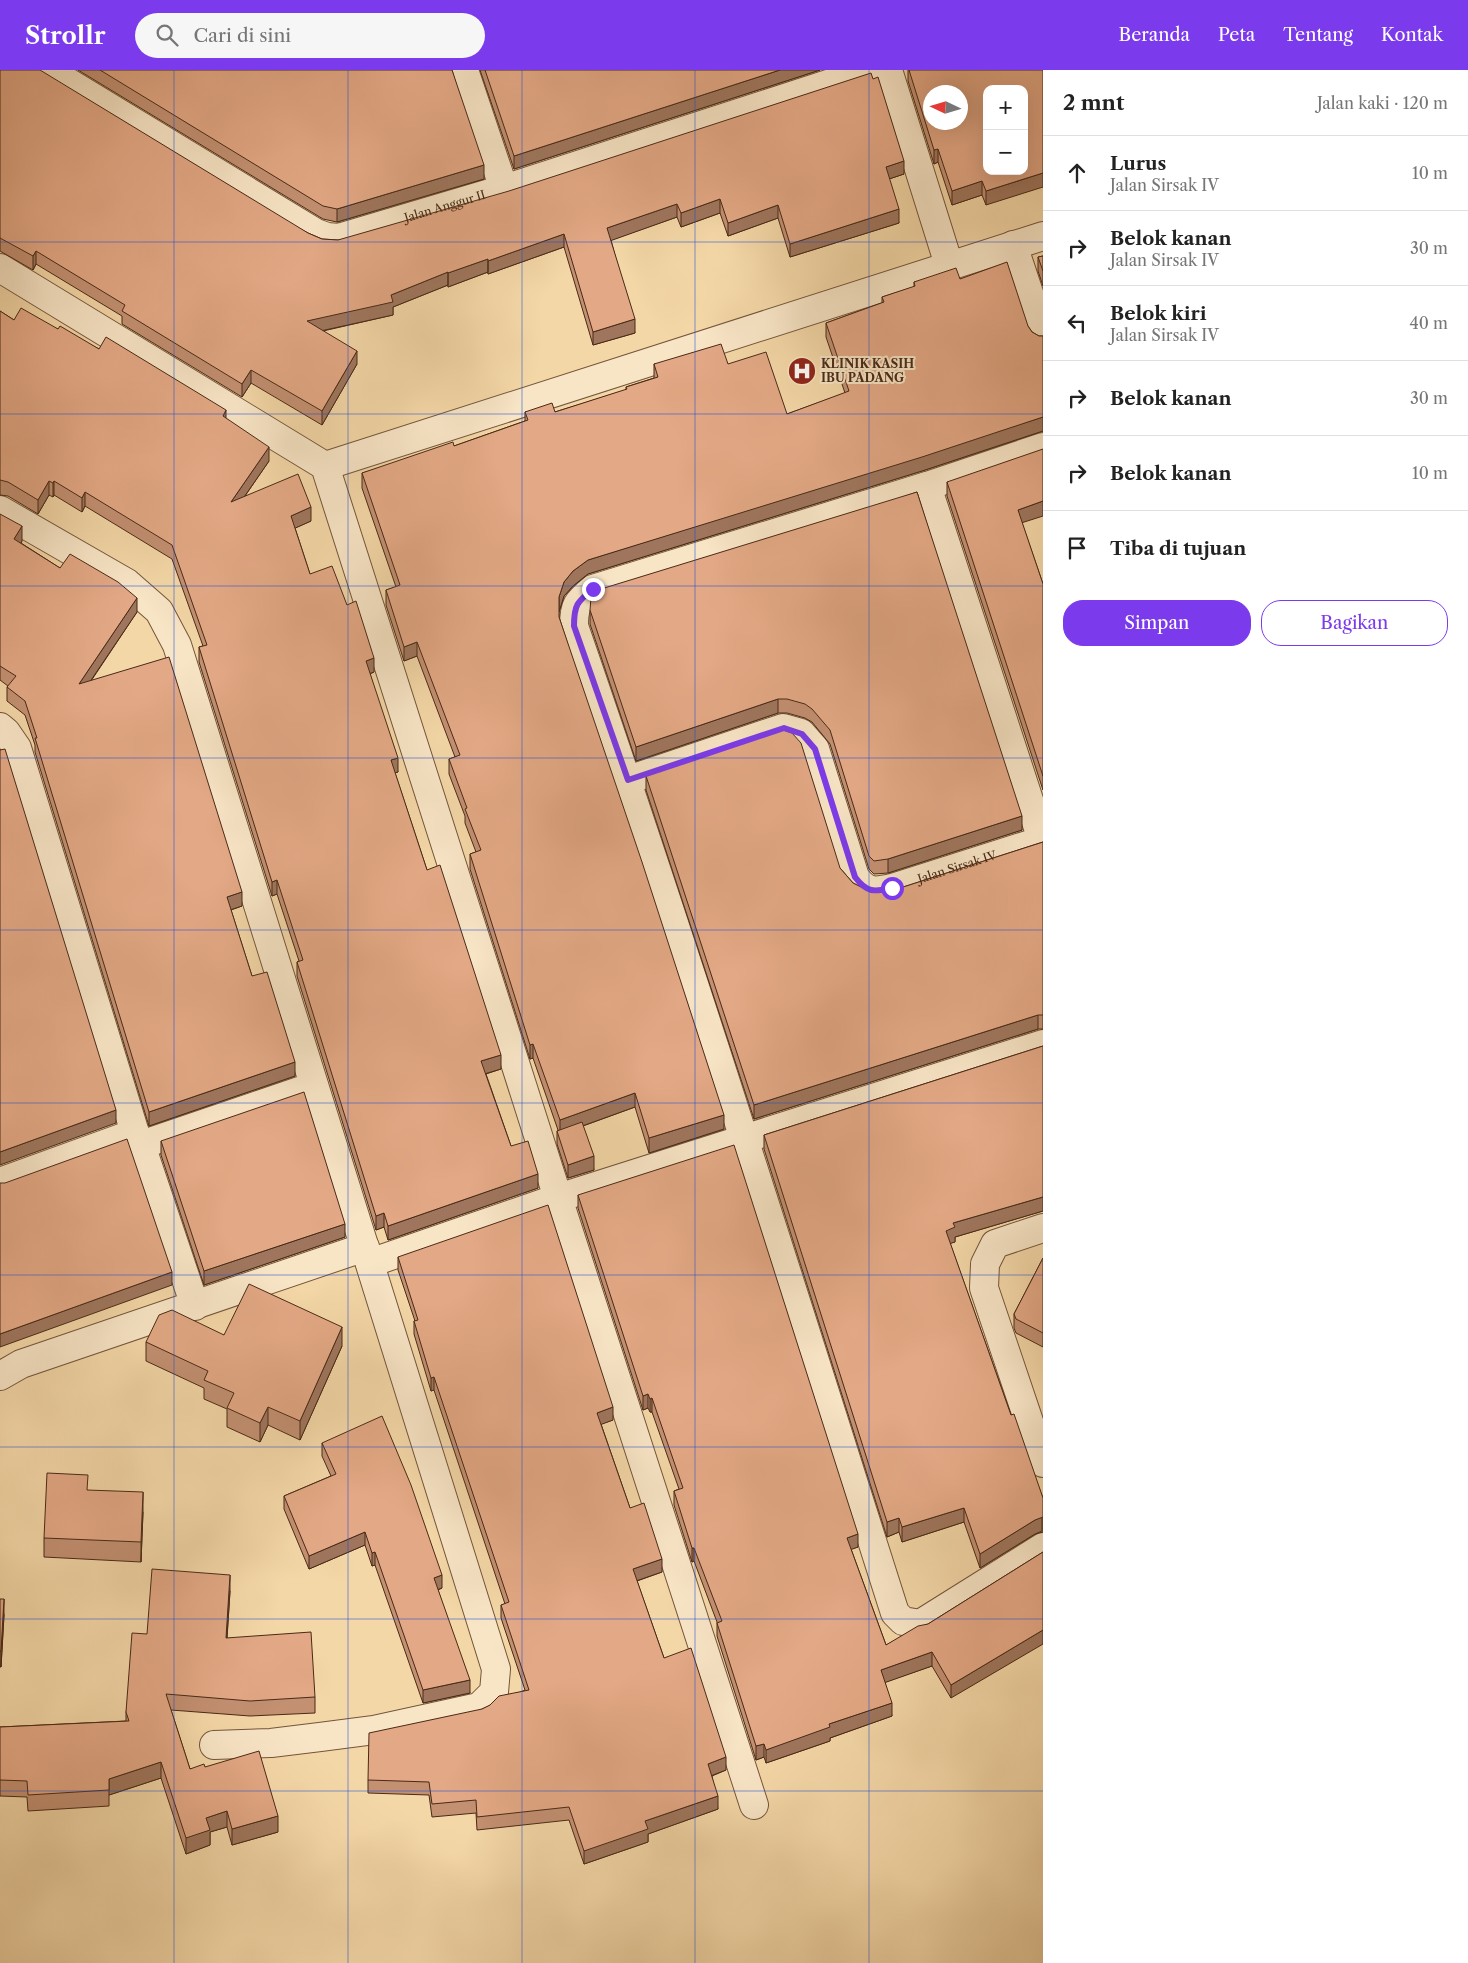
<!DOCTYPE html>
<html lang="id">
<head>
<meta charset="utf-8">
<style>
	body { margin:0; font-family:"Libre Caslon Text",serif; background:#f6f6f6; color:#222 }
	.controls { position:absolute; right:15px; top:15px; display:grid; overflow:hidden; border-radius:10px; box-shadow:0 5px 20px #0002 }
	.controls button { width:45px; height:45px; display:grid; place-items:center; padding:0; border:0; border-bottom:1px solid #e0e0e0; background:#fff; color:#222; font:25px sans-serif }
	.compass { position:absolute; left:923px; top:15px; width:45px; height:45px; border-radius:50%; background:#fff; box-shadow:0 5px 20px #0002; rotate:274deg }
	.stop { position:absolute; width:15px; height:15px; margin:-11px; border:4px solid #7c3aed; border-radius:50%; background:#fff }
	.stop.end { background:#7c3aed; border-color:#fff; box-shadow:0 1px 5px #0008 }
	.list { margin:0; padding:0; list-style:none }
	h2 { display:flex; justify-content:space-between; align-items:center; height:65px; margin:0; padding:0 20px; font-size:21px }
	h2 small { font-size:16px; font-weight:400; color:#767676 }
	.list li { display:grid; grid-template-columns:32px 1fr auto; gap:15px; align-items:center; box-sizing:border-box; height:75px; padding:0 20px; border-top:1px solid #e0e0e0 }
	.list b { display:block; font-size:19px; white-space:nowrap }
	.list p { margin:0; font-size:16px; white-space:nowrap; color:#767676 }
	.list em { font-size:16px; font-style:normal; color:#767676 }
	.actions { display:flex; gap:10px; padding:15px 20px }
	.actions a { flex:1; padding:11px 0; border:1px solid #7c3aed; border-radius:20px; text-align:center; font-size:18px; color:#7c3aed }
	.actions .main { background:#7c3aed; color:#fff }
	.icon { flex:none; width:28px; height:28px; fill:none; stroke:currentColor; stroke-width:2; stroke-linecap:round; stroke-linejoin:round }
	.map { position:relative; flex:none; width:1043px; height:1893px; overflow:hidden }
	header { display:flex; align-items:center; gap:30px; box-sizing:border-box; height:70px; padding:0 25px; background:#7c3aed; color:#fff }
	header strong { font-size:24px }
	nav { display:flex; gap:28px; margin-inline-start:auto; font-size:18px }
	.search { width:350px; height:45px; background:#f6f6f6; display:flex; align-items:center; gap:12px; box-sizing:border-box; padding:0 18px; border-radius:28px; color:#767676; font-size:19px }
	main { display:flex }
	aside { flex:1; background:#fff }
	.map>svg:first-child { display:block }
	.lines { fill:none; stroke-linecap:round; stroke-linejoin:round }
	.street-casing { stroke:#74553b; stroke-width:30 }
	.street { stroke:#f8e5c6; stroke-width:28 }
	.wall { fill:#c39072; stroke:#492a17 }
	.shaded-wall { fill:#9f765d; stroke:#492a17 }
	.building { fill:#e3a885; stroke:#492a17; fill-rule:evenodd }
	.route { stroke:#7c3aed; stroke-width:6 }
	.grid { fill:none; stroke:#1d4ed8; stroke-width:1; stroke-opacity:0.55 }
	.labels { text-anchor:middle; stroke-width:4; stroke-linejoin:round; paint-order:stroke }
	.street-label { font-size:12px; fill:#492a17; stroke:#f8e5c6 }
	.poi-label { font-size:12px; font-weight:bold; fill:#492a17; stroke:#f8e5c6; text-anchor:start }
</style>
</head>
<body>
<header>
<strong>Strollr</strong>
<div class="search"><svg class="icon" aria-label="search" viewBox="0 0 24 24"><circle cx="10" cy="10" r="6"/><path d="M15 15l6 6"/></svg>Cari di sini</div>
<nav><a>Beranda</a><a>Peta</a><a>Tentang</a><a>Kontak</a></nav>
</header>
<main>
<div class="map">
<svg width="1043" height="1893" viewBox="0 0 1043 1893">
	<rect width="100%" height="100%" fill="#f4d7a7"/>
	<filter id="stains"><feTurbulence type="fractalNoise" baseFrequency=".004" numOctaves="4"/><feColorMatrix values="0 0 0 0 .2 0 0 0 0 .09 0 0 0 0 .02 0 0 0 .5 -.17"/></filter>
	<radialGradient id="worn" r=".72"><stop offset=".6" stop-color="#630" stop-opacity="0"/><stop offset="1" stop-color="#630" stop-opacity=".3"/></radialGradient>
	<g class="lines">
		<defs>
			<g id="street">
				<path id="s1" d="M48 0 316 163 327 167 339 168 504 119 871 0"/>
				<path d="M464 0 504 119"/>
				<path d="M888 0 949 195"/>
				<path d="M1013 175 1043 265"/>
				<path d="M0 198 325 396 558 1128 754 1735"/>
				<path d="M1043 377 927 416 593 519C577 532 574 535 574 556 687 883 790 1213 895 1543L903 1551 920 1554 1043 1477"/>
				<path d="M325 396 1043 166"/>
				<path d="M927 416 1042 770"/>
				<path d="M0 440 127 513 159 541 177 575 496 1599 494 1622 479 1637 374 1660 320 1667 271 1673 214 1675"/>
				<path d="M0 657 6 662 17 678 135 1063 141 1075 195 1236"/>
				<path id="s2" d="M628 710 783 658 801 663 815 679 855 807C867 823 874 822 892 818L1043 770"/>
				<path d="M141 1075 314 1016"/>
				<path d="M0 1112 135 1063"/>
				<path d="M1043 1158 995 1174 985 1194 984 1218 1043 1393"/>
				<path d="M370 1193 558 1128 1043 974"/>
				<path d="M0 1306 21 1294 365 1177"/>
			</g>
		</defs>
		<!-- street casing -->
		<use href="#street" class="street-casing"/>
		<!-- street -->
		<use href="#street" class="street"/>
	</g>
	<!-- wall -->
	<path class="wall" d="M0 0 308 163 322 169 338 170 904 104 889 109 899 153 790 187 778 148 728 166 720 143 681 157 677 147 611 170 635 263 593 275 564 177 488 204V202L448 217V215L393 237V245L323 261 357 294 322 355 251 313 242 327 122 254V246L36 194 33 200 0 181Z
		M78 0H452L484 109 337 152 323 149Z
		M480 0H820L514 99Z
		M908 0H1043L986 135 982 125 952 135 938 92 934 94 908 11Z
		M1043 186V216L1038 201V187Z
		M960 209 1028 256 1032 262 1039 266H1043V361L922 401 588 504 573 516 564 526 559 542V547L724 1059 649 1083 635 1037 583 1056 594 1100 568 1108 557 1074V1061L558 1060 533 988 530 989 470 799V784L476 782 465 753V746L449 704V689L455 687 417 586 404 591 386 535V520L396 517 362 418V403L454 376 525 351V342H555L626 320V317L654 308V294H728L787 344 845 323 826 267V253L882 233V227L914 217V212Z
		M0 241 14 250 58 259 99 279 226 348 269 391 245 426 311 451 295 458 310 504 347 535 374 602 370 604 398 702 395 703 427 800 501 999 486 1004 511 1076 538 1118 388 1170 384 1157 376 1160 297 906V892L299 891 277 824 272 826 199 592V577L203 576 172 489 85 436 82 442 54 425 53 427 49 425 38 444 8 426 0 425Z
		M947 412 1022 453 1043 514V720L947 426Z
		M917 422 1022 760 888 803 874 804 869 799 830 674 812 652 805 648 787 643H778L636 691 590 554V540Z
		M0 444 22 471 21 473 60 498 137 542 91 611 242 836 231 840 252 906 295 1006 149 1056 35 682V675L25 645 7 631V617L8 616 0 610Z
		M646 706 840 798 853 813 869 821 881 822 897 819 1043 772V959H1038L754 1049 646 720Z
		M1043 976V1141L955 1167V1172L950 1173 1011 1345 1043 1428V1462L1035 1464 980 1498 964 1452 902 1472 899 1462 887 1467 764 1079V1065Z
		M161 1071 345 1167 204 1215 161 1085Z
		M578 1125 858 1477 851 1479 886 1575 928 1554 1043 1482 951 1628 932 1596 885 1612 892 1646 830 1668V1671L766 1693 764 1687 756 1690 717 1566V1552L694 1491 692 1492 674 1435V1421L679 1419 652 1342H650L648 1338 643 1340 578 1138Z
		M398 1187 613 1350 601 1354 630 1438 662 1502 637 1511 664 1588 726 1700 712 1706 718 1739 648 1764V1772L584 1794 569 1750 477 1760 476 1743 432 1747 429 1725 368 1723V1710L482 1639 525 1620 501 1548V1535L505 1534 434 1320 431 1321 414 1264V1251H415L398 1200Z
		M1043 1188V1277L1016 1263 1014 1258V1244Z
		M224 1265 342 1276 300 1370 268 1355 260 1372 227 1357V1339L204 1329V1318L146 1291V1272Z
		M322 1373 442 1518 438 1520 470 1623 423 1633 375 1495 372 1496 365 1475 309 1499 284 1439V1426L331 1406 322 1386Z
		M143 1442 141 1492 44 1487V1468Z
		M230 1521 227 1568 315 1627V1643L250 1646 171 1640 190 1699 205 1697 278 1762 232 1775 227 1757 210 1762V1775L186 1784 161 1708 109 1725V1736L28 1741 27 1727 0 1726V1657L126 1651V1642L147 1564Z
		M0 1529 4 1545 1 1597H0Z"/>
	<!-- shaded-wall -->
	<path class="shaded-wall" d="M780 0H820L514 99V86Z
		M938 79V92L934 94V80Z
		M904 91V104L886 110V97Z
		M484 95V109L337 152V139Z
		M1043 103V117L986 135V121Z
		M982 111V125L952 135V121Z
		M720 129V143L681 157V143Z
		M677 134V147L607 172V158Z
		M778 135V148L728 166V153Z
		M899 139V153L790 187V174Z
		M564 164V177L488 204V191Z
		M36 181V194L33 200V186Z
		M488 189V202L448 217V203Z
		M448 202V215L393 237V245L307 264V251L391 225Z
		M635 249V263L593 275V262Z
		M357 281V294L322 355V341Z
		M251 300V313L242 327V314Z
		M226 340V354L223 346Z
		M1043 347V361L922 401 588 504 573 516 564 526 559 542V527L564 512 573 501 588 490Z
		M269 377V391L231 446V432Z
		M49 411V425L38 444V430Z
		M54 411V425L53 427V413Z
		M85 422V436L82 442V428Z
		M1043 431V446L1018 454V440Z
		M311 437V451L291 460V446Z
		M22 456V471L14 483V469Z
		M137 528V542L79 628V614Z
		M417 572V586L404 591V577Z
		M374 588V602L366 605V591Z
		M778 629V643L636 691V677Z
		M398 688V702L391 704V690Z
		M1022 746V760L888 803V789Z
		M277 810V824L272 826V812Z
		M242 822V836L227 841V827Z
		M1038 945V959L754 1049V1035Z
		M533 974V988L530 989V975Z
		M501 985V999L481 1005V991Z
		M295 992V1006L149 1056V1042Z
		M635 1023V1037L560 1064V1050Z
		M116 1040V1053L0 1095V1082Z
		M724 1045V1059L649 1083V1068Z
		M594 1086V1100L568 1108V1095Z
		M538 1104V1118L388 1170V1156Z
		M1043 1127V1141L955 1167V1172L946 1175V1161L953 1153Z
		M384 1143V1157L376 1160V1146Z
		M345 1154V1167L204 1215V1201Z
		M172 1202V1215L0 1277V1264Z
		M342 1257V1276L300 1370V1351Z
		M434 1307V1320L431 1321V1308Z
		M648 1324V1338L643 1340V1326Z
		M652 1328V1342H650V1329Z
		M268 1337V1355L260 1372V1353Z
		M613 1337V1350L597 1356V1343Z
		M143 1422V1442L141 1492V1472Z
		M964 1438V1452L902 1472V1457Z
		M1042 1447V1461L1035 1464 980 1498V1484L1035 1450Z
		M899 1448V1462L887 1467V1452Z
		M365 1462V1475L309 1499V1486Z
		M858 1464V1477L847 1481V1468Z
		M692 1478H694V1491L692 1492Z
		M375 1482V1495L372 1496V1483Z
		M662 1489V1502L633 1512V1499Z
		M230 1505V1521L226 1583V1568Z
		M442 1505V1518L434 1521V1508Z
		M4 1529V1545L1 1597V1581Z
		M1043 1560V1574L951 1628V1615Z
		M932 1582V1596L881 1614V1600Z
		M470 1610V1623L423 1633V1620Z
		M892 1633V1646L830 1668V1671L766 1693V1680L829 1654Z
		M764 1674V1687L756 1690V1676Z
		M726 1687V1700L708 1707V1694Z
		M161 1692V1708L109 1725V1709Z
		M718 1726V1739L648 1764V1772L584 1794V1781L645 1751Z
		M227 1741V1757L210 1762V1775L186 1784V1768L206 1748Z
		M278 1746V1762L232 1775V1759Z"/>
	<!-- building -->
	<path class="building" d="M0 0H40L308 163 322 169 338 170 509 121 871 3 873 9 878 7 904 91 886 97 899 139 790 174 778 135 728 153 720 129 681 143 677 134 607 158 635 249 593 262 564 164 488 191V189L448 203V202L391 225 393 232 307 251 357 281 322 341 251 300 242 314 122 241 125 235 36 181 33 186 0 168Z
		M100 0H452L484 95 337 139 323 136Z
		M485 0H780L514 86Z
		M909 0H1043V103L986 121 982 111 952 121 938 79 934 80ZM987 19H1024V101H987ZM930 22H960V52H930Z
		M1043 186V201L1038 187Z
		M1007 192 1028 256 1032 262 1039 266H1043V347L922 387 588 490 573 501 564 512 559 527V547L642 792 724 1045 649 1068 635 1023 560 1050 533 974 530 975 470 784 481 780 465 739 467 738 449 689 460 685 417 572 404 577 386 520 400 515 362 403 453 372 454 376 528 350 525 342 552 333 555 342 627 319 626 317 658 307 654 294 721 274 728 294 766 282 787 344 849 321 826 253 884 232 882 227 915 216 914 212 956 198 960 209Z
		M21 238 58 259 60 256 99 279 106 267 226 340 223 346 269 377 231 432 298 404 311 437 291 446 310 504 332 496 347 535 356 531 374 588 366 591 398 688 391 690 427 800 440 795 501 985 481 991 511 1076 528 1071 538 1104 388 1156 384 1143 376 1146 297 892 303 890 277 810 272 812 199 577 207 575 172 475 85 422 82 428 54 411 53 413 49 411 38 430 8 412 0 410V241L14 250Z
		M1043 379V431L1018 440 1043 514V706L947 412Z
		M917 422 1022 746 888 789 874 791 869 786 830 660 812 639 805 634 787 629H778L636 677 590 540 591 528 601 519Z
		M0 444 22 456 14 469 60 498 70 484 118 512 137 528 79 614 169 587 242 822 227 827 252 906 267 902 295 992 149 1042 35 668H37L25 631 7 617 16 606 0 596Z
		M783 660 792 663 801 673 840 798 853 813 869 821 881 822 897 819 1043 772V945H1038L754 1035 646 706Z
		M5 679 116 1040 0 1082V680Z
		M1043 976V1127L953 1153 955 1157 946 1161 1011 1345 1014 1344 1043 1428V1447L1035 1450 980 1484 964 1438 902 1457 899 1448 887 1452 764 1065Z
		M304 1022 345 1154 204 1201 161 1071Z
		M582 1052 594 1086 568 1095 557 1061Z
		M127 1069 172 1202 0 1264V1113H5Z
		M734 1075 858 1464 847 1468 886 1575 918 1556 928 1554 1043 1482V1560L951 1615 932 1582 881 1600 892 1633 829 1654 830 1657 766 1680 764 1674 756 1676 717 1553 722 1551 694 1478H692L674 1421 683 1418 652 1328 650 1329 648 1324 643 1326 578 1125Z
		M548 1135 613 1337 597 1343 630 1438 644 1433 662 1489 633 1499 664 1588 691 1578 726 1687 708 1694 718 1726 645 1751 648 1759 584 1781 569 1737 477 1747 476 1730 432 1734 429 1712 368 1710 369 1663 482 1639 490 1635 499 1626 529 1620 501 1535 509 1532 434 1307 431 1308 414 1251 418 1250 398 1187Z
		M1043 1188V1263L1016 1249 1014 1244Z
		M249 1214 342 1257 300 1351 268 1337 260 1353 227 1338 234 1323 204 1310 208 1301 146 1272 159 1245 172 1240 224 1265Z
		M382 1346 411 1415 442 1505 434 1508 470 1610 423 1620 375 1482 372 1483 365 1462 309 1486 284 1426 336 1404 322 1373Z
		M47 1403 88 1405 87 1420 143 1422 141 1472 44 1468Z
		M152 1499 230 1505 226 1568 311 1562 315 1627 250 1631 166 1624 190 1699 204 1694 205 1697 259 1681 278 1746 232 1759 227 1741 206 1748 210 1760 186 1768 161 1692 109 1709V1720L28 1725 27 1711 0 1710V1657L129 1651 126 1642 132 1563 147 1564Z
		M0 1529H4L1 1581H0Z"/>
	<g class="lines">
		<!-- route -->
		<path class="route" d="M593 519C577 532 574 535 574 556L628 710 784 658 802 664 815 679 855 807C867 823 874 822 892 818"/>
	</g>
	<!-- grid -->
	<path class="grid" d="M174 0V1893M348 0V1893M522 0V1893M695 0V1893M869 0V1893M0 172H1043M0 344H1043M0 516H1043M0 688H1043M0 860H1043M0 1033H1043M0 1205H1043M0 1377H1043M0 1549H1043M0 1721H1043"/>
	<!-- icons -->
	<defs>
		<symbol id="hospital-disc" viewBox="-11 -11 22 22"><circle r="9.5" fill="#8f2418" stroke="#f8e5c6"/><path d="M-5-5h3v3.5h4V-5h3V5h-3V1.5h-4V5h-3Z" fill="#fff"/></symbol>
	</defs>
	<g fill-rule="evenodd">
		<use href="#hospital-disc" x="786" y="285" width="32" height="32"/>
	</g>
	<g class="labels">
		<!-- street labels -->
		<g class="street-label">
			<text dy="4" stroke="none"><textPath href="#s1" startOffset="448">Jalan Anggur II</textPath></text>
			<text dy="4" stroke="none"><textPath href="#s2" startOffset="448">Jalan Sirsak IV</textPath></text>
		</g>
		<!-- poi labels -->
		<g class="poi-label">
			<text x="821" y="298">KLINIK KASIH<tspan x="821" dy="14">IBU PADANG</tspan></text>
		</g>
	</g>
	<rect width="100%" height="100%" filter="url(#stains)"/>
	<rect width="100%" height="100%" fill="url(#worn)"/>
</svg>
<div class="controls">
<button>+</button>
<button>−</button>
</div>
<svg class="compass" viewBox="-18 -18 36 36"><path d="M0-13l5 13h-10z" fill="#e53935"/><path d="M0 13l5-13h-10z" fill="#767676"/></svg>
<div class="stop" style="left:892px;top:818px"></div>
<div class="stop end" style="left:593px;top:519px"></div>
</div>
<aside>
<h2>2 mnt<small>Jalan kaki · 120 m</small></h2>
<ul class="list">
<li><svg class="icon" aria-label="ahead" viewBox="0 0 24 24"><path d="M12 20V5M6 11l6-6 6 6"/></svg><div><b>Lurus</b><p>Jalan Sirsak IV</p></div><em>10 m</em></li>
<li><svg class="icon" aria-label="right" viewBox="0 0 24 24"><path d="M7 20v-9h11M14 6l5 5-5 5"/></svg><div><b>Belok kanan</b><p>Jalan Sirsak IV</p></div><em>30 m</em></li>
<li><svg class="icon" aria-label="left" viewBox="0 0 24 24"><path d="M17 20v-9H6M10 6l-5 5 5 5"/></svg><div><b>Belok kiri</b><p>Jalan Sirsak IV</p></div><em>40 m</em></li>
<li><svg class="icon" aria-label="right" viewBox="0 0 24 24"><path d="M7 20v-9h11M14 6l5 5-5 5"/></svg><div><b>Belok kanan</b></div><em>30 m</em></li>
<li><svg class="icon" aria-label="right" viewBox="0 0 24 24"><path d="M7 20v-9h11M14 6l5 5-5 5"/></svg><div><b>Belok kanan</b></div><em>10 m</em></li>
<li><svg class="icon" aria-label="arrive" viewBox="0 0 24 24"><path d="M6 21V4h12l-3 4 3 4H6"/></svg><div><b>Tiba di tujuan</b></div></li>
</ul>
<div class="actions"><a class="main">Simpan</a><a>Bagikan</a></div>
</aside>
</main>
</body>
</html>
